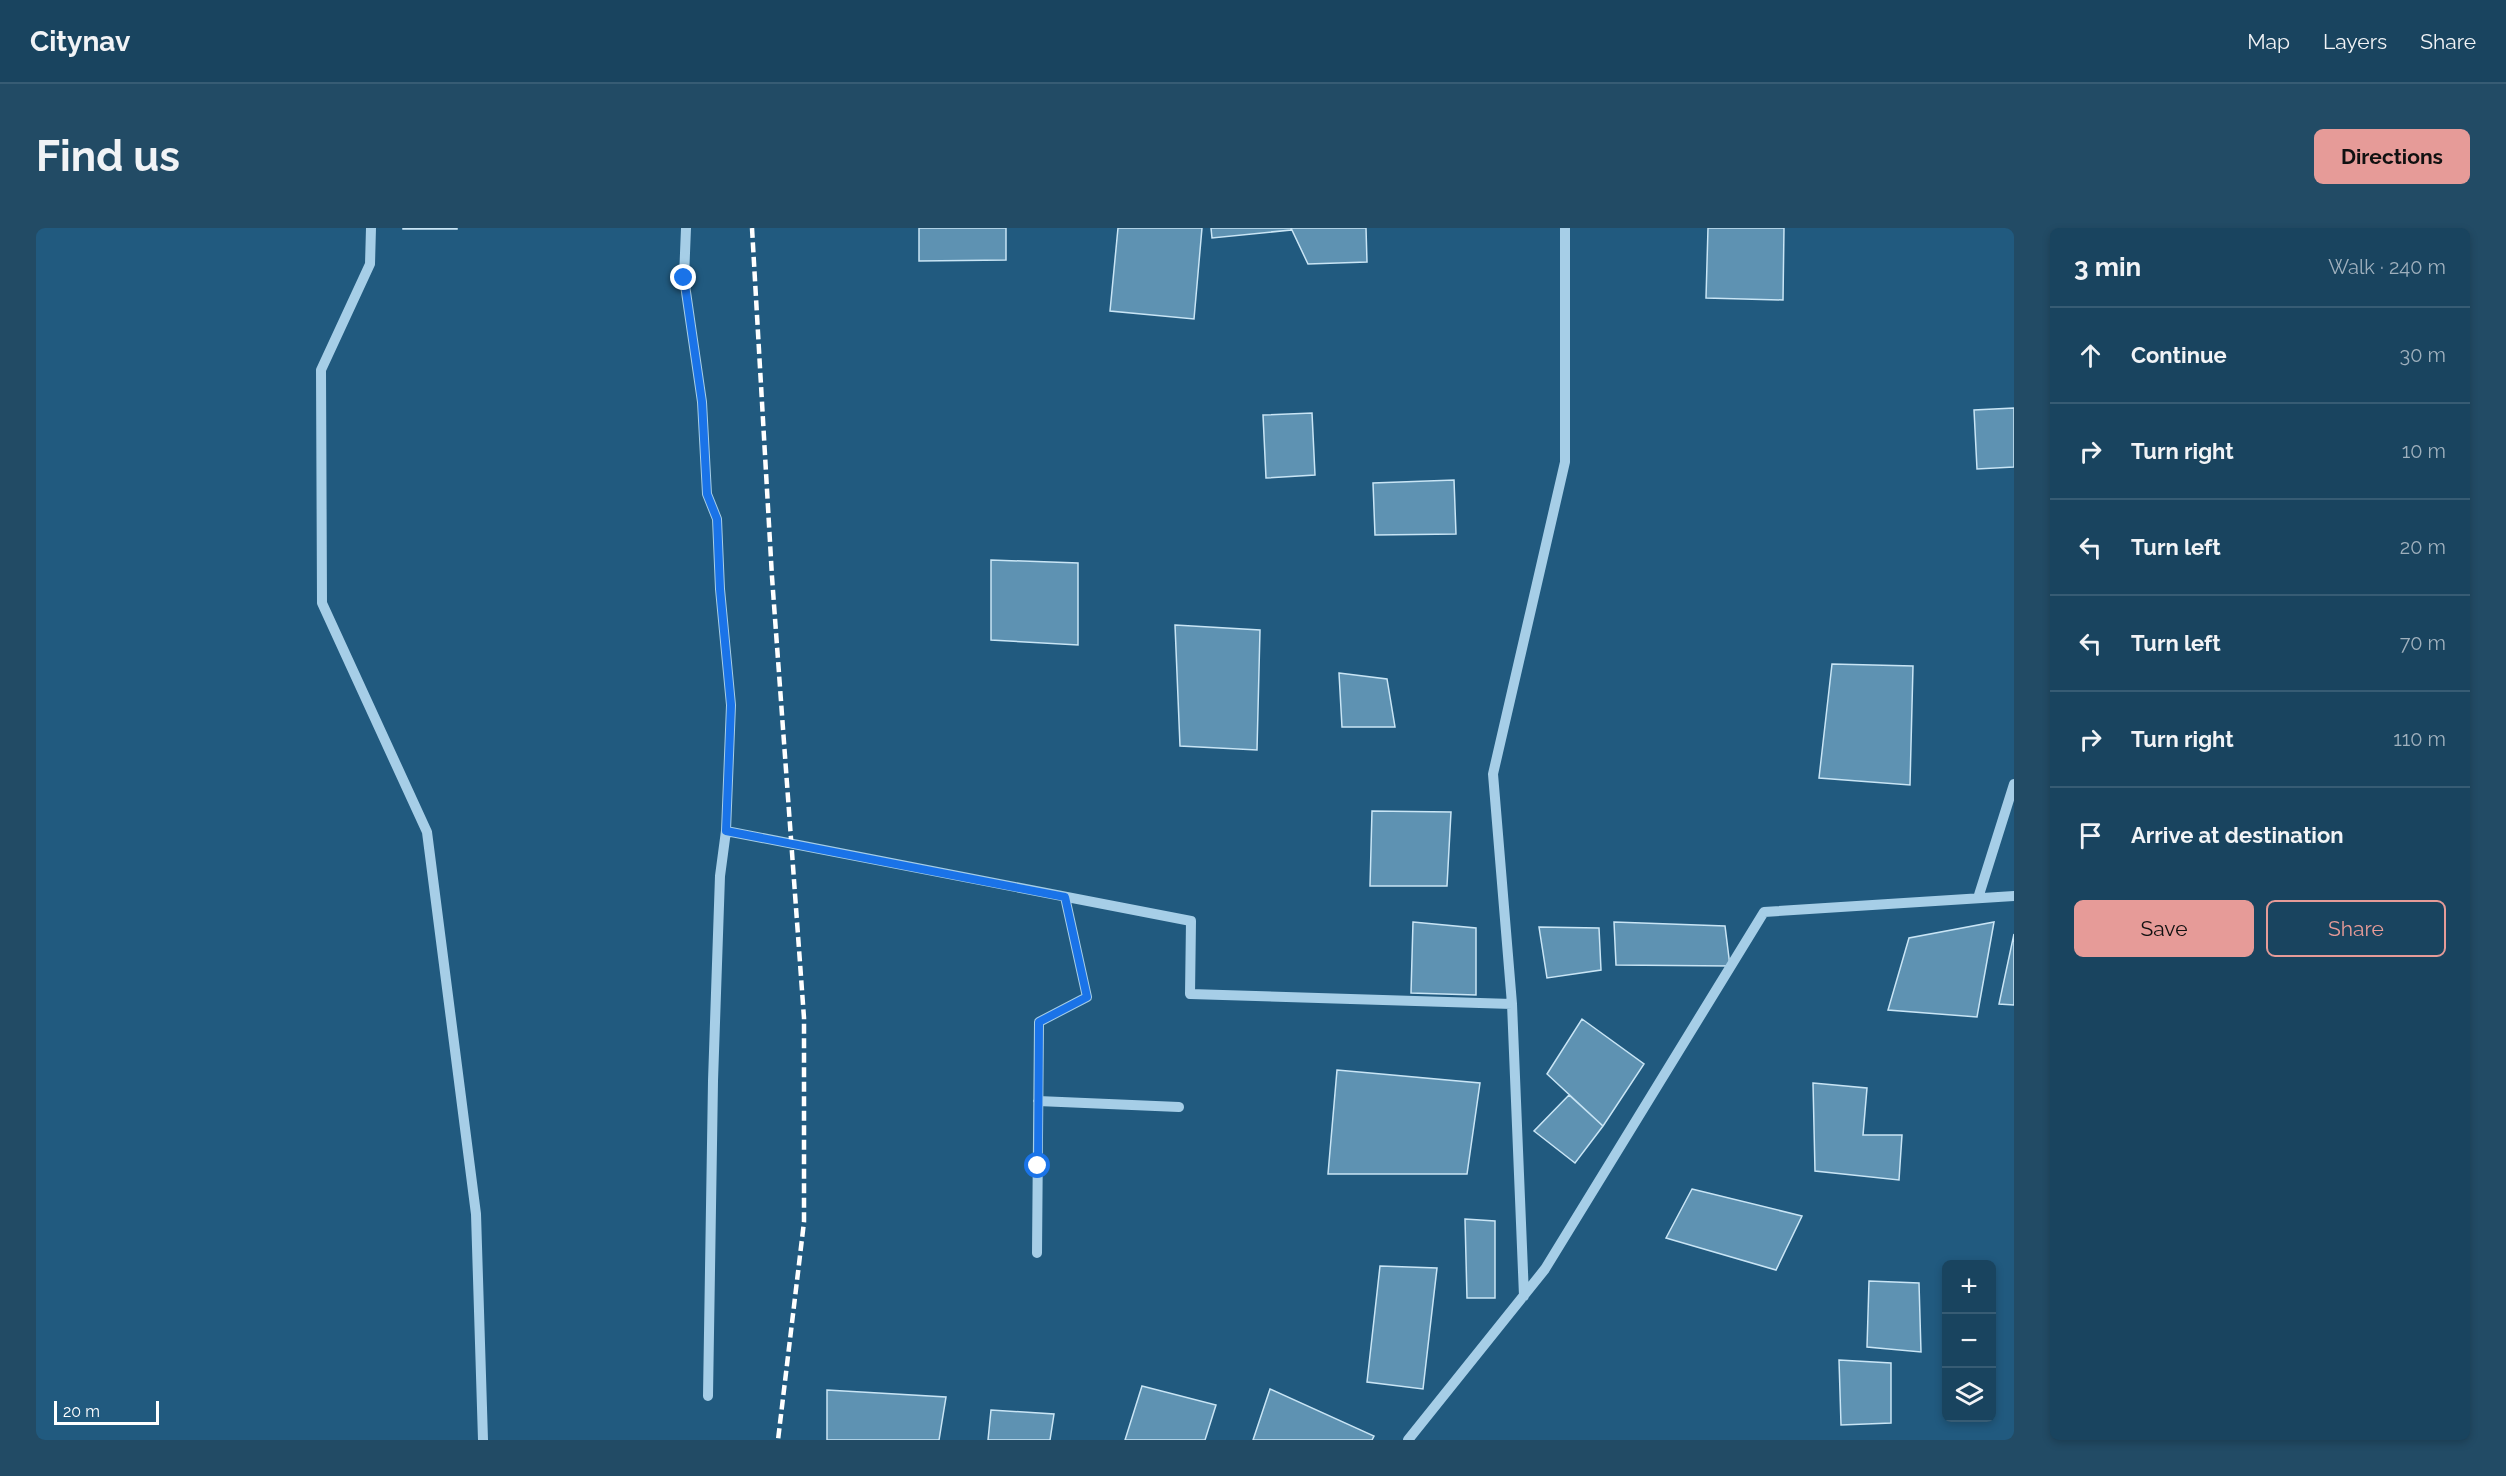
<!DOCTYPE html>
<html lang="en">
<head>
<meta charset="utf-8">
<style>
	body { margin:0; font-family:Raleway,sans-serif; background:#224b65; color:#f1f3f6 }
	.controls { position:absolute; right:18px; bottom:18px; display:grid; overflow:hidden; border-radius:9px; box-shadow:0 3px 9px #0003 }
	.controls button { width:54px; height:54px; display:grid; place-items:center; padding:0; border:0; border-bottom:2px solid #375c74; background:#19445f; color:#f1f3f6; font:30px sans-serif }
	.scale { position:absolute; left:18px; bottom:15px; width:105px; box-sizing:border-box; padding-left:6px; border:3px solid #fff; border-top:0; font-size:16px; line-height:21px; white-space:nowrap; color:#fff; -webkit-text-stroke:4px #215a7f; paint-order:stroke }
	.stop { position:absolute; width:18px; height:18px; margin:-14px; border:4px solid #1a73e8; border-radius:50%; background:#fff }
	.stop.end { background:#1a73e8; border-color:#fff; box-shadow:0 2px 6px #0008 }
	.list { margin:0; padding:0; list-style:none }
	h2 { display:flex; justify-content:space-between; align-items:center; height:78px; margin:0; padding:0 24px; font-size:26px }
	h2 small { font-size:20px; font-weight:400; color:#9fb0bd }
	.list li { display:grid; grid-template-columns:39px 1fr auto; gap:18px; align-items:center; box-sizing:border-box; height:96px; padding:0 24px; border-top:2px solid #375c74 }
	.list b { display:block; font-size:22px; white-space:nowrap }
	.list em { font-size:20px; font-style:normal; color:#9fb0bd }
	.actions { display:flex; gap:12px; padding:18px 24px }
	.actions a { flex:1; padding:14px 0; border:2px solid #e69b98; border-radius:9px; text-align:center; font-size:21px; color:#e69b98 }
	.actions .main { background:#e69b98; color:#111 }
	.icon { flex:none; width:33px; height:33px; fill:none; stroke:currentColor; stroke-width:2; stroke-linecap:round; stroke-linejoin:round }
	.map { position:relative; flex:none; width:1978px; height:1212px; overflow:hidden; border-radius:9px }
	header { display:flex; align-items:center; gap:36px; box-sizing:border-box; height:84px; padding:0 30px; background:#19445f; border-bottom:2px solid #375c74 }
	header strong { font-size:28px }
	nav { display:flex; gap:33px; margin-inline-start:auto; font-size:21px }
	.intro { display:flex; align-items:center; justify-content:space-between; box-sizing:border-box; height:144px; padding:0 36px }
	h1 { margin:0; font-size:42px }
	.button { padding:15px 27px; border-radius:9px; background:#e69b98; color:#111; font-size:21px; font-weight:700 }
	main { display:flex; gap:36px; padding:0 36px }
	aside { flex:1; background:#19445f; border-radius:9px; box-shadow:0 3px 9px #0003 }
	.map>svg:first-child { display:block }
	.building { fill:#5e92b2; stroke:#c9e5f5; stroke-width:1.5 }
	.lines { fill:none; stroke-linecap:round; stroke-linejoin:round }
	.minor { stroke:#a6cee7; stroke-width:10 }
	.rail { stroke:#fff; stroke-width:4.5; stroke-dasharray:10 4.5; stroke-linecap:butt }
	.route { stroke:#1a73e8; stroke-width:8 }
</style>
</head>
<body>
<header>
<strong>Citynav</strong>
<nav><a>Map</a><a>Layers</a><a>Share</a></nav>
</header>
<div class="intro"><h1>Find us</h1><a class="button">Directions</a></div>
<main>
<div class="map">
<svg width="1978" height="1212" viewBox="0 0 1978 1212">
	<rect width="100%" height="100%" fill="#215a7f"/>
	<!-- building -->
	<path class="building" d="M367 0H421V1H367Z
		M883 0H970V32L883 33Z
		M1082 0H1166L1158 91 1074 83Z
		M1175 0H1255V2L1176 10Z
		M1255 0H1330L1331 34 1272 36Z
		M1672 0H1748L1747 72 1670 70Z
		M1978 180V239L1941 241 1938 182Z
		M1276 185 1279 247 1230 250 1227 187Z
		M1418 252 1420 306 1339 307 1337 255Z
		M955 332 1042 335V417L955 412Z
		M1139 397 1224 402 1221 522 1144 518Z
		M1796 436 1877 438 1874 557 1783 550Z
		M1303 445 1351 451 1359 499H1306Z
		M1336 583 1415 584 1411 658H1334Z
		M1377 694 1440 700V767L1375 765Z
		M1578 694 1689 698 1694 738 1580 737Z
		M1958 694 1941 789 1852 782 1873 710Z
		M1503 699 1563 700 1565 742 1511 750Z
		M1978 706V777L1963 776Z
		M1546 791 1608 836 1567 898 1511 846Z
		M1301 842 1444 855 1431 946H1292Z
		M1777 855 1831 860 1827 907H1866L1863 952 1779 943Z
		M1533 867 1567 898 1539 935 1498 903Z
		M1656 961 1766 988 1740 1042 1630 1010Z
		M1429 991 1459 993V1070H1431Z
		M1344 1038 1401 1040 1387 1161 1331 1154Z
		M1833 1053 1883 1055 1885 1124 1831 1119Z
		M1803 1132 1855 1135V1195L1805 1197Z
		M1106 1158 1180 1177 1169 1212H1089Z
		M1234 1161 1338 1208 1336 1212H1217Z
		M791 1162 910 1169 903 1212H791Z
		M955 1182 1018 1186 1014 1212H952Z"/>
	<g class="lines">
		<!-- minor -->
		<path class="minor" d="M335 0 334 36 285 142 286 375 391 604 440 986 447 1212
			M650 0 648 50 666 174 671 266 681 291 684 361 695 477 690 603 684 648 677 853 672 1168
			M690 603 1155 693 1154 766 1476 776
			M1942 670 1978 556
			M1002 873 1143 879
			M1001 1025 1003 794 1051 769 1029 669
			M1488 1068 1476 776 1457 546 1529 234V0
			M1372 1212 1509 1041 1728 684 1978 668"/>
		<!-- rail -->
		<path class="rail" d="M716 0 736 349 768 790V994L742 1212"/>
	</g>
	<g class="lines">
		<!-- route -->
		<path class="route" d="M648 50 666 174 671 266 681 291 684 361 695 477 690 603 1029 669 1051 769 1003 794 1002 938"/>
	</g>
</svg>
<div class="controls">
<button>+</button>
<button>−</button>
<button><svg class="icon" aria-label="layers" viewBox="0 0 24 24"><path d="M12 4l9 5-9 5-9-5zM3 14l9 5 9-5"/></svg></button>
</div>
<div class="scale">20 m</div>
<div class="stop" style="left:1002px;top:938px"></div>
<div class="stop end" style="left:648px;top:50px"></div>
</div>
<aside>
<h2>3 min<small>Walk · 240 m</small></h2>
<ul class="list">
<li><svg class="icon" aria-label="ahead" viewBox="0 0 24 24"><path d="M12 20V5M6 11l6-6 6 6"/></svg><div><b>Continue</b></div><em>30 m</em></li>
<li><svg class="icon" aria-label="right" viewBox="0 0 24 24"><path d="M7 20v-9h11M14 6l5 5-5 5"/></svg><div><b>Turn right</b></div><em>10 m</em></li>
<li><svg class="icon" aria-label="left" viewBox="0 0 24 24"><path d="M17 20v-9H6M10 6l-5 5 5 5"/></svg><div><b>Turn left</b></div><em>20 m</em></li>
<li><svg class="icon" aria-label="left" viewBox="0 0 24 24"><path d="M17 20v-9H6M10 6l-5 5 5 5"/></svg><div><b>Turn left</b></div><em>70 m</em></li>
<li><svg class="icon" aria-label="right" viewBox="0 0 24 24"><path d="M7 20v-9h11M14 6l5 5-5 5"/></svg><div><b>Turn right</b></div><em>110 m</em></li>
<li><svg class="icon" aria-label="arrive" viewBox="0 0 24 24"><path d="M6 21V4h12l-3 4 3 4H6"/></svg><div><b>Arrive at destination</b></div></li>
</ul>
<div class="actions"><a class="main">Save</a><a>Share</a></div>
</aside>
</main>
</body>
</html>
